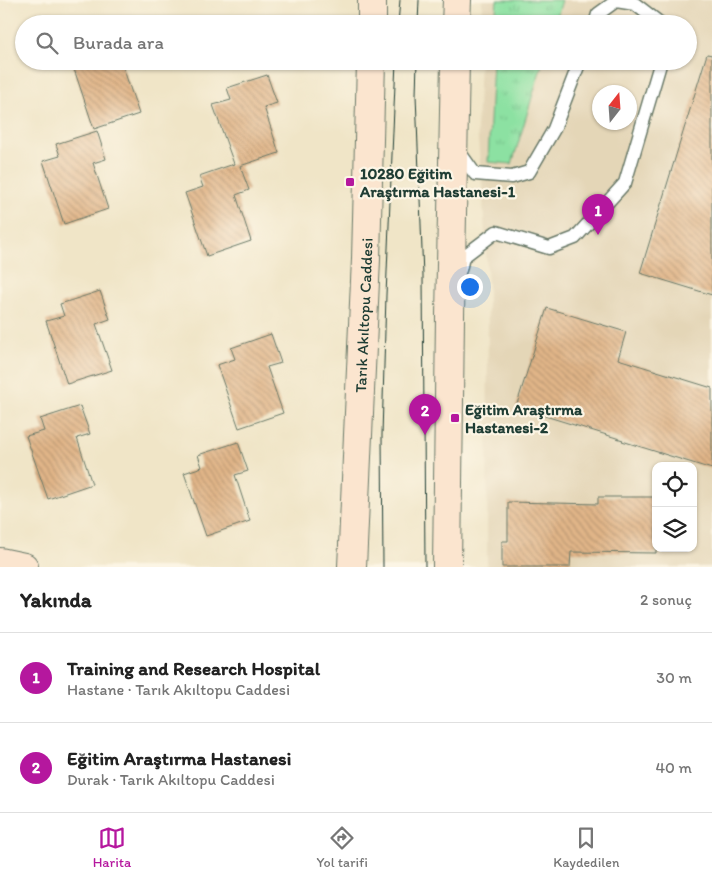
<!DOCTYPE html>
<html lang="tr">
<head>
<meta charset="utf-8">
<style>
	body { margin:0; font-family:Itim,sans-serif; background:#f2f2f2; color:#222 }
	.controls { position:absolute; right:15px; bottom:15px; display:grid; overflow:hidden; border-radius:10px; box-shadow:0 1px 4px #0004 }
	.controls button { width:45px; height:45px; display:grid; place-items:center; padding:0; border:0; border-bottom:1px solid #e0e0e0; background:#fff; color:#222; font:25px sans-serif }
	.compass { position:absolute; left:592px; top:85px; width:45px; height:45px; border-radius:50%; background:#fff; box-shadow:0 1px 4px #0004; rotate:17deg }
	.you { position:absolute; left:469px; top:286px; width:18px; height:18px; margin:-12px; border:4px solid #fff; border-radius:50%; background:#1a73e8; box-shadow:0 0 0 8px #1a73e833 }
	.badge { display:grid; place-items:center; width:32px; height:32px; border-radius:50%; background:#b5179e; color:#fff; font-size:16px; font-weight:700 }
	.pin { position:absolute; translate:-50% -41px; filter:drop-shadow(0 1px 2px #0008) }
	.pin::after { content:''; position:absolute; top:26px; width:18px; height:15px; background:inherit; clip-path:polygon(0 0,100% 0,50% 100%) }
	.list { margin:0; padding:0; list-style:none }
	h2 { display:flex; justify-content:space-between; align-items:center; height:65px; margin:0; padding:0 20px; font-size:21px }
	h2 small { font-size:16px; font-weight:400; color:#767676 }
	.list li { display:grid; grid-template-columns:32px 1fr auto; gap:15px; align-items:center; box-sizing:border-box; height:90px; padding:0 20px; border-top:1px solid #e0e0e0 }
	.list b { display:block; font-size:19px; white-space:nowrap }
	.list p { margin:0; font-size:16px; white-space:nowrap; color:#767676 }
	.list em { font-size:16px; font-style:normal; color:#767676 }
	.icon { flex:none; width:28px; height:28px; fill:none; stroke:currentColor; stroke-width:2; stroke-linecap:round; stroke-linejoin:round }
	.map { position:relative; flex:none; width:712px; height:567px; overflow:hidden }
	.search { position:absolute; background:#fff; box-shadow:0 1px 4px #0004; left:15px; right:15px; top:15px; height:55px; display:flex; align-items:center; gap:12px; box-sizing:border-box; padding:0 18px; border-radius:28px; color:#767676; font-size:19px }
	.sheet { height:245px; background:#fff }
	nav { display:flex; justify-content:space-around; align-items:center; box-sizing:border-box; height:70px; border-top:1px solid #e0e0e0; background:#fff; font-size:14px; color:#767676 }
	nav a { display:grid; justify-items:center; gap:2px }
	nav .on { color:#b5179e }
	.map>svg:first-child { display:block }
	.built { fill:#e4d6b7; fill-rule:evenodd }
	.grass { fill:url(#grass-tufts); stroke:#568f6b }
	.building { fill:url(#building-back-hatch) }
	.lines { fill:none; stroke-linecap:round; stroke-linejoin:round }
	.lane-casing { stroke:#687867; stroke-width:15 }
	.secondary-casing { stroke:#687867; stroke-width:30 }
	.lane { stroke:#fff; stroke-width:12 }
	.secondary { stroke:#fbe5cf; stroke-width:28 }
	.tram { stroke:#1f3d34; stroke-width:1 }
	.poi-dot { fill:#b5179e; stroke:#fcf5e5; stroke-width:2 }
	.labels { text-anchor:middle; stroke-width:4.5; stroke-linejoin:round; paint-order:stroke }
	.poi-label { font-size:16px; font-weight:bold; fill:#1f3d34; stroke:#fcf5e5; text-anchor:start }
	.street-label { font-size:16px; fill:#1f3d34; stroke:#fcf5e5 }
</style>
</head>
<body>
<div class="map">
<svg width="712" height="567" viewBox="0 0 712 567">
	<defs>
		<pattern id="grass-tufts" width="24" height="20" patternUnits="userSpaceOnUse" patternTransform="scale(1.25)"><rect width="24" height="20" fill="#8ce1a2"/><path d="M3 7l-1-3M5 7V3M7 7l1-3M15 17l-1-3M17 17v-4M19 17l1-3" fill="none" stroke="#78c28c"/></pattern>
		<pattern id="building-back-hatch" width="6" height="6" patternUnits="userSpaceOnUse" patternTransform="scale(1.25)"><rect width="6" height="6" fill="#e1b588"/><path d="M-1 5l2 2M0 0l6 6M5-1l2 2" fill="none" stroke="#b69470"/></pattern>
	</defs>
	<rect width="100%" height="100%" fill="#fcf5e5"/>
	<filter id="ink" filterUnits="userSpaceOnUse"><feTurbulence type="fractalNoise" baseFrequency=".02" numOctaves="2"/><feDisplacementMap in="SourceGraphic" scale="10" xChannelSelector="R" yChannelSelector="G"/><feConvolveMatrix kernelMatrix="1 2 1 2 8 2 1 2 1" color-interpolation-filters="sRGB"/></filter>
	<filter id="wash" filterUnits="userSpaceOnUse"><feTurbulence type="fractalNoise" baseFrequency=".0096" numOctaves="4" result="noise"/><feDisplacementMap in="SourceGraphic" scale="20" xChannelSelector="R" yChannelSelector="G"/><feGaussianBlur stdDeviation="1.12" result="paint"/><feColorMatrix in="noise" values="0 0 0 0 0 0 0 0 0 0 0 0 0 0 0 0 0 1.4 0 .05"/><feComposite in="paint" operator="in"/></filter>
	<g filter="url(#wash)">
		<rect width="100%" height="100%" fill="#f0e5c7"/>
		<!-- built -->
		<path class="built" d="M482 0H712V567H487L488 285 482 185 477 129 480 61H688V24H481ZM600 92H630V122H600ZM656 466H693V548H656Z"/>
		<!-- grass -->
		<path class="grass" d="M497 0H562L555 24H495Z
			M493 61H543L512 164 488 162Z"/>
		<g id="blocks">
			<!-- building -->
			<path class="building" d="M707 54 712 55V295L640 273Z
				M88 61H121L139 114 94 129 73 66Z
				M267 75 277 103 264 107 279 153 240 166 249 190 236 195 251 241 207 256 185 193 203 187 199 176 234 164 213 105 231 100 227 88Z
				M97 131 106 159 93 163 108 209 64 224 43 161 60 156 56 144Z
				M100 291 110 319 96 324 112 370 67 384 46 321 64 316 60 304Z
				M547 308 626 332 618 359 712 388V469L622 441 623 440 516 407Z
				M271 334 281 363 267 367 283 413 239 428 217 365 235 359 231 348Z
				M80 406 90 434 77 438 92 484 48 499 26 436 44 431 40 419Z
				M238 442 248 471 235 475 250 521 206 536 184 473 202 467 198 455Z
				M598 497H656V553L571 552 570 567H502V541H508V502L598 504Z"/>
		</g>
	</g>
	<g filter="url(#ink)">
		<use href="#blocks" fill-opacity="0" stroke="#687867" stroke-width="1"/>
		<g class="lines">
			<defs>
				<path id="lane" d="M595 24 598 14 616 1 635 4 661 24
					M458 150 475 174 512 177 529 172 554 129 580 61
					M460 270 463 257 496 232 549 248 575 238 625 183 661 61"/>
				<g id="secondary">
					<path d="M372 24V0"/>
					<path d="M456 24 457 0"/>
					<path d="M0 562 24 567"/>
					<path id="s1" d="M352 567 366 259 371 61"/>
					<path d="M447 567 450 316 455 61"/>
				</g>
			</defs>
			<!-- lane casing -->
			<use href="#lane" class="lane-casing"/>
			<!-- secondary casing -->
			<use href="#secondary" class="secondary-casing"/>
			<!-- lane -->
			<use href="#lane" class="lane"/>
			<!-- secondary -->
			<use href="#secondary" class="secondary"/>
			<!-- tram -->
			<path class="tram" d="M398 24 400 0
				M418 24 419 0
				M417 61 416 95 423 276 425 567
				M383 567 382 435 386 295 396 61"/>
		</g>
	</g>
	<!-- markers -->
	<g class="poi-dot">
		<rect x="345" y="177" width="10" height="10" rx="2.5"/>
		<rect x="450" y="413" width="10" height="10" rx="2.5"/>
	</g>
	<g class="labels">
		<!-- poi labels -->
		<g class="poi-label">
			<text x="360" y="179">10280 Eğitim<tspan x="360" dy="18">Araştırma Hastanesi-1</tspan></text>
			<text x="465" y="415">Eğitim Araştırma<tspan x="465" dy="18">Hastanesi-2</tspan></text>
		</g>
		<!-- street labels -->
		<g class="street-label">
			<text dy="6" stroke="none"><textPath href="#s1" startOffset="252">Tarık Akıltopu Caddesi</textPath></text>
		</g>
	</g>
</svg>
<div class="controls">
<button><svg class="icon" aria-label="locate" viewBox="0 0 24 24"><circle cx="12" cy="12" r="6"/><path d="M12 2v4M12 18v4M2 12h4M18 12h4"/></svg></button>
<button><svg class="icon" aria-label="layers" viewBox="0 0 24 24"><path d="M12 4l9 5-9 5-9-5zM3 14l9 5 9-5"/></svg></button>
</div>
<svg class="compass" viewBox="-18 -18 36 36"><path d="M0-13l5 13h-10z" fill="#e53935"/><path d="M0 13l5-13h-10z" fill="#767676"/></svg>
<div class="you"></div>
<div class="pin badge" style="left:598px;top:235px">1</div>
<div class="pin badge" style="left:425px;top:435px">2</div>
<div class="search"><svg class="icon" aria-label="search" viewBox="0 0 24 24"><circle cx="10" cy="10" r="6"/><path d="M15 15l6 6"/></svg>Burada ara</div>
</div>
<section class="sheet">
<h2>Yakında<small>2 sonuç</small></h2>
<ul class="list">
<li><span class="badge">1</span><div><b>Training and Research Hospital</b><p>Hastane · Tarık Akıltopu Caddesi</p></div><em>30 m</em></li>
<li><span class="badge">2</span><div><b>Eğitim Araştırma Hastanesi</b><p>Durak · Tarık Akıltopu Caddesi</p></div><em>40 m</em></li>
</ul>
</section>
<nav>
<a class="on"><svg class="icon" aria-label="map" viewBox="0 0 24 24"><path d="M3 6l6-2 6 2 6-2v14l-6 2-6-2-6 2zM9 4v14M15 6v14"/></svg>Harita</a>
<a><svg class="icon" aria-label="directions" viewBox="0 0 24 24"><path d="M12 3l9 9-9 9-9-9zM9 14v-3h6M13 9l2 2-2 2"/></svg>Yol tarifi</a>
<a><svg class="icon" aria-label="saved" viewBox="0 0 24 24"><path d="M7 4h10v16l-5-4-5 4z"/></svg>Kaydedilen</a>
</nav>
</body>
</html>
